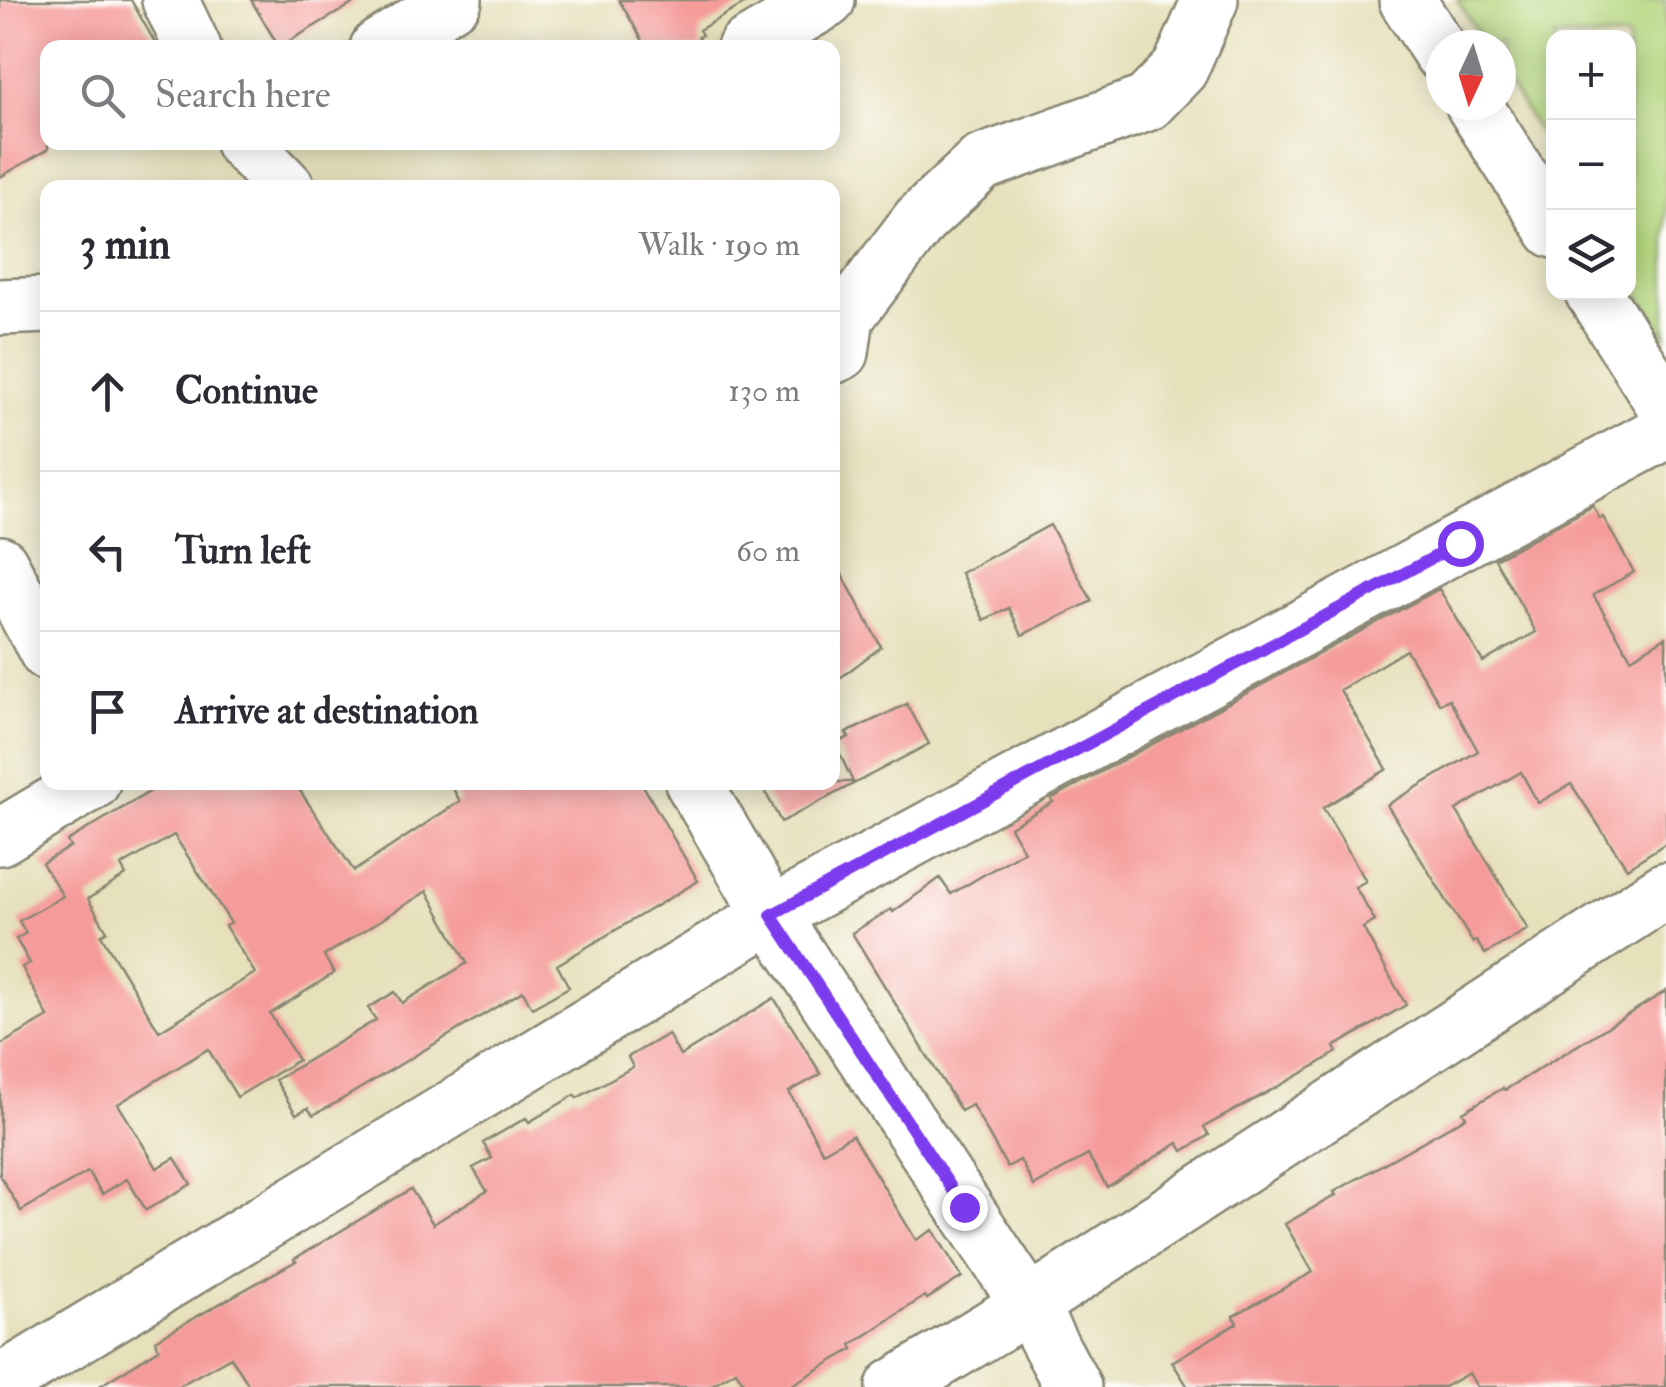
<!DOCTYPE html>
<html lang="en">
<head>
<meta charset="utf-8">
<style>
	body { margin:0; font-family:"IM FELL Double Pica",serif; background:#f7f7f7; color:#2b2b33 }
	.controls { position:absolute; right:30px; top:30px; display:grid; overflow:hidden; border-radius:20px; box-shadow:0 5px 25px #0003 }
	.controls button { width:90px; height:90px; display:grid; place-items:center; padding:0; border:0; border-bottom:2px solid #e1e1e2; background:#fff; color:#2b2b33; font:50px sans-serif }
	.compass { position:absolute; left:1426px; top:30px; width:90px; height:90px; border-radius:50%; background:#fff; box-shadow:0 5px 25px #0003; rotate:184deg }
	.stop { position:absolute; width:30px; height:30px; margin:-22px; border:8px solid #7c3aed; border-radius:50%; background:#fff }
	.stop.end { background:#7c3aed; border-color:#fff; box-shadow:0 2px 10px #0008 }
	.list { margin:0; padding:0; list-style:none }
	h2 { display:flex; justify-content:space-between; align-items:center; height:130px; margin:0; padding:0 40px; font-size:42px }
	h2 small { font-size:32px; font-weight:400; color:#7c7c81 }
	.list li { display:grid; grid-template-columns:65px 1fr auto; gap:30px; align-items:center; box-sizing:border-box; height:160px; padding:0 40px; border-top:2px solid #e1e1e2 }
	.list b { display:block; font-size:38px; white-space:nowrap }
	.list em { font-size:32px; font-style:normal; color:#7c7c81 }
	.icon { flex:none; width:55px; height:55px; fill:none; stroke:currentColor; stroke-width:2; stroke-linecap:round; stroke-linejoin:round }
	.map { position:relative; flex:none; width:1666px; height:1387px; overflow:hidden }
	.search { position:absolute; background:#fff; box-shadow:0 5px 25px #0003; left:40px; top:40px; width:800px; height:110px; display:flex; align-items:center; gap:25px; box-sizing:border-box; padding:0 35px; border-radius:20px; color:#7c7c81; font-size:38px }
	.panel { position:absolute; background:#fff; box-shadow:0 5px 25px #0003; left:40px; top:180px; width:800px; height:610px; border-radius:20px }
	.map>svg:first-child { display:block }
	.green { fill:#b4d67e; stroke:#708054; stroke-width:2.5 }
	.building { fill:#f59c9b; fill-rule:evenodd }
	.lines { fill:none; stroke-linecap:round; stroke-linejoin:round }
	.minor-casing { stroke:#888673; stroke-width:60 }
	.minor { stroke:#fff; stroke-width:55 }
	.route { stroke:#7c3aed; stroke-width:12 }
</style>
</head>
<body>
<div class="map">
<svg width="1666" height="1387" viewBox="0 0 1666 1387">
	<rect width="100%" height="100%" fill="#fdfcf7"/>
	<filter id="ink" filterUnits="userSpaceOnUse"><feTurbulence type="fractalNoise" baseFrequency=".01" numOctaves="2"/><feDisplacementMap in="SourceGraphic" scale="20" xChannelSelector="R" yChannelSelector="G"/><feConvolveMatrix kernelMatrix="1 2 1 2 8 2 1 2 1" color-interpolation-filters="sRGB"/></filter>
	<filter id="wash" filterUnits="userSpaceOnUse"><feTurbulence type="fractalNoise" baseFrequency=".0048" numOctaves="4" result="noise"/><feDisplacementMap in="SourceGraphic" scale="40" xChannelSelector="R" yChannelSelector="G"/><feGaussianBlur stdDeviation="2.25" result="paint"/><feColorMatrix in="noise" values="0 0 0 0 0 0 0 0 0 0 0 0 0 0 0 0 0 1.4 0 .05"/><feComposite in="paint" operator="in"/></filter>
	<g filter="url(#wash)">
		<rect width="100%" height="100%" fill="#e6e0bb"/>
		<!-- green -->
		<path class="green" d="M1457 0H1666V337L1629 277 1628 38H1554L1553 156 1501 71V45H1485Z"/>
		<g id="blocks">
			<!-- building -->
			<path class="building" d="M0 0H131L158 48H48V149L0 177Z
				M251 0H359L279 47Z
				M619 0H751L699 30 702 35 698 37 703 48H647Z
				M1593 506 1600 519 1603 517 1634 572 1593 595 1631 658 1666 637V843L1627 868 1571 784 1538 803 1521 772 1456 810 1528 929 1485 954 1476 941 1473 943 1387 805 1478 751 1449 699 1440 704 1406 650 1340 690 1387 769 1323 808 1366 881 1355 887 1375 921 1363 928 1406 1005 1334 1047 1337 1052 1308 1070 1204 1127 1209 1135 1183 1151 1178 1143 1107 1187 1088 1155 1034 1186 1020 1160 1007 1167 972 1105 961 1111 852 933 891 909 893 912 940 878 951 894 1024 851 1010 827 1053 802 1051 799 1439 589 1483 662 1536 632 1495 559Z
				M1050 525 1092 601 1022 635 1009 608 984 620 961 573Z
				M832 555 881 647 832 684Z
				M907 704 929 744 781 822 760 782H853L835 744 849 737 846 733Z
				M166 782H294L354 871 460 801 449 782H641L698 881 557 965 569 987 532 1008 523 991 334 1104 313 1115 308 1108 296 1114 275 1080 376 1020 368 1008 395 992 402 1003 467 963 427 891 324 956 334 973 270 1014 298 1060 237 1097 208 1049 118 1104 157 1168 175 1158 191 1184 146 1210 127 1179 102 1194 88 1172 21 1211 0 1176V1045L48 1017 22 967 30 963 16 939 26 933 19 921 63 896 42 863 70 847 67 841ZM174 835 231 923 225 926 255 973 159 1031 101 935 107 931 88 899 126 875 121 866Z
				M1666 991V1387H1477L1469 1373 1444 1387H1188L1172 1362 1237 1323 1233 1316 1313 1272 1285 1224 1336 1195 1334 1192 1466 1117 1463 1112 1503 1088 1505 1090Z
				M774 998 821 1074 789 1092 823 1152 852 1135 916 1240 933 1230 962 1277 927 1299 925 1296 851 1345 853 1349 788 1387H746L736 1371 708 1387H250L231 1357 177 1387H98L159 1349 155 1340 296 1261 294 1259 411 1189 433 1224 487 1191 473 1168 492 1158 483 1143 526 1118 529 1122 575 1095 577 1098 633 1067 628 1057 668 1034 680 1056Z"/>
		</g>
	</g>
	<g filter="url(#ink)">
		<use href="#blocks" fill-opacity="0" stroke="#888673" stroke-width="2.5"/>
		<g class="lines">
			<defs>
				<path id="minor" d="M170 0 193 48
					M1407 0 1441 53
					M378 48 454 0
					M745 48 827 0
					M1474 105 1554 230
					M243 142 287 188
					M1593 292 1666 407
					M0 307 48 305
					M832 356 841 352 846 317 920 220 981 163 1147 103 1180 69 1210 0
					M0 564 48 653
					M693 782 771 915 1029 1305 1073 1387
					M0 837 92 782
					M0 1383 771 915 1666 431
					M894 1387 1029 1305 1666 890"/>
			</defs>
			<!-- minor casing -->
			<use href="#minor" class="minor-casing"/>
			<!-- minor -->
			<use href="#minor" class="minor"/>
		</g>
	</g>
	<g class="lines" filter="url(#ink)">
		<!-- route -->
		<path class="route" d="M964 1207 771 915 1460 543"/>
	</g>
</svg>
<div class="controls">
<button>+</button>
<button>−</button>
<button><svg class="icon" aria-label="layers" viewBox="0 0 24 24"><path d="M12 4l9 5-9 5-9-5zM3 14l9 5 9-5"/></svg></button>
</div>
<svg class="compass" viewBox="-18 -18 36 36"><path d="M0-13l5 13h-10z" fill="#e53935"/><path d="M0 13l5-13h-10z" fill="#7c7c81"/></svg>
<div class="stop" style="left:1460px;top:543px"></div>
<div class="stop end" style="left:964px;top:1207px"></div>
<div class="search"><svg class="icon" aria-label="search" viewBox="0 0 24 24"><circle cx="10" cy="10" r="6"/><path d="M15 15l6 6"/></svg>Search here</div>
<section class="panel">
<h2>3 min<small>Walk · 190 m</small></h2>
<ul class="list">
<li><svg class="icon" aria-label="ahead" viewBox="0 0 24 24"><path d="M12 20V5M6 11l6-6 6 6"/></svg><div><b>Continue</b></div><em>130 m</em></li>
<li><svg class="icon" aria-label="left" viewBox="0 0 24 24"><path d="M17 20v-9H6M10 6l-5 5 5 5"/></svg><div><b>Turn left</b></div><em>60 m</em></li>
<li><svg class="icon" aria-label="arrive" viewBox="0 0 24 24"><path d="M6 21V4h12l-3 4 3 4H6"/></svg><div><b>Arrive at destination</b></div></li>
</ul>
</section>
</div>
</body>
</html>
